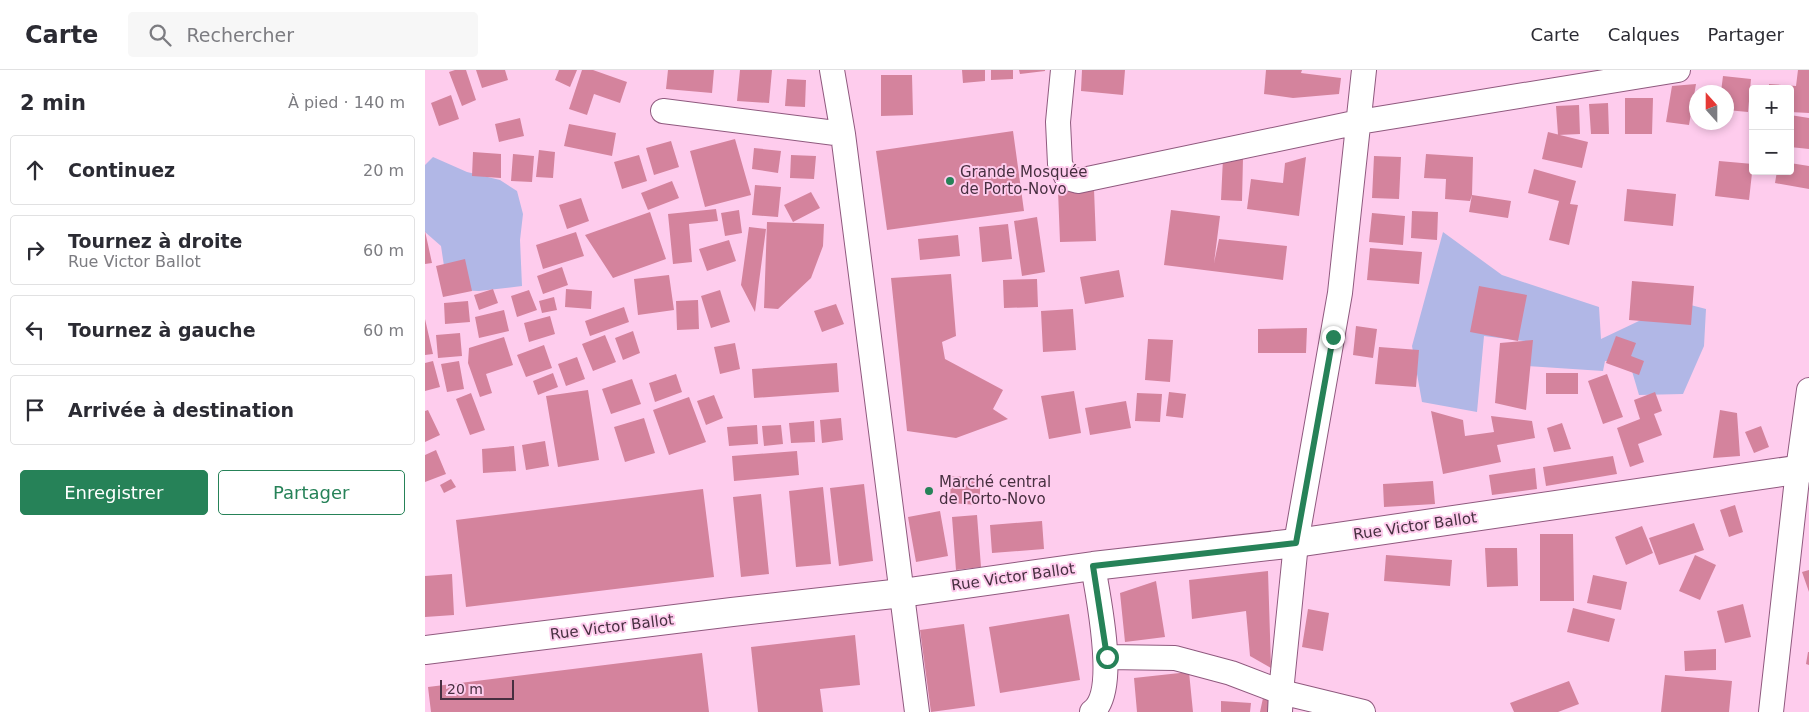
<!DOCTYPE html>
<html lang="fr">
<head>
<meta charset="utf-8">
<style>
	body { margin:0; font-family:"DejaVu Sans",sans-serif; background:#f7f7f7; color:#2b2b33 }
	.controls { position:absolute; right:15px; top:15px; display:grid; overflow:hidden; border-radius:5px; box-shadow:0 2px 8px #0003 }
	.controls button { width:45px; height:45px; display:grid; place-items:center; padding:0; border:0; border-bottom:1px solid #e1e1e2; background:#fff; color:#2b2b33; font:25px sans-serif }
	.compass { position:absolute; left:1264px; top:15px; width:45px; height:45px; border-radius:50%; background:#fff; box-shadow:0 2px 8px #0003; rotate:339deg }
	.scale { position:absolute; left:15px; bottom:12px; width:74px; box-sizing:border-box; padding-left:5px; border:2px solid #472f40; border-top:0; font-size:14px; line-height:18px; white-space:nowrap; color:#472f40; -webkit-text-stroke:4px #fecced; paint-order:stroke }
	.stop { position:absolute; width:15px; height:15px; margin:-11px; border:4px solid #268258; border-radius:50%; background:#fff }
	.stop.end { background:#268258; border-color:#fff; box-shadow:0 1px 5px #0008 }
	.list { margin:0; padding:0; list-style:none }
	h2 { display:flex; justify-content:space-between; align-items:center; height:65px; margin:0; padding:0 20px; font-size:21px }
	h2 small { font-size:16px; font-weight:400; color:#7c7c81 }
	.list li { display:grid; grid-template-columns:32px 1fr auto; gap:15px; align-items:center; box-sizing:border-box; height:70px; margin:0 10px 10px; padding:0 10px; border:1px solid #e1e1e2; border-radius:5px }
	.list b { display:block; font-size:19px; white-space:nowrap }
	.list p { margin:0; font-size:16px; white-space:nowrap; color:#7c7c81 }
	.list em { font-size:16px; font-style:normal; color:#7c7c81 }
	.actions { display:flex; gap:10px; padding:15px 20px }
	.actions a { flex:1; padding:11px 0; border:1px solid #268258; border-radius:5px; text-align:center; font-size:18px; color:#268258 }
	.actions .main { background:#268258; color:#fff }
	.icon { flex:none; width:28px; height:28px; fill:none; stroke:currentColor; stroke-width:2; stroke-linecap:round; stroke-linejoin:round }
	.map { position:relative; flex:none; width:1384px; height:642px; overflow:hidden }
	header { display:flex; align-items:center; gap:30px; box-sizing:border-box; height:70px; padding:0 25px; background:#fff; border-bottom:1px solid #e1e1e2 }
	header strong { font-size:24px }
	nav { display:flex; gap:28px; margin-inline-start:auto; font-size:18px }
	.search { width:350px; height:45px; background:#f7f7f7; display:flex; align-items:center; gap:12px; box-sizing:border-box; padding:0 18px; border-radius:5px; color:#7c7c81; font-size:19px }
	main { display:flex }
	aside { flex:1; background:#fff }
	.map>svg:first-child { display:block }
	.green { fill:#b1b7e6 }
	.building { fill:#d4839d }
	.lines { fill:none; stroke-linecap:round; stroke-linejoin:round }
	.minor-casing { stroke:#8f597e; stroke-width:26 }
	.secondary-casing { stroke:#8f597e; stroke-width:30 }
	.minor { stroke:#fff; stroke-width:24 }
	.secondary { stroke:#fff; stroke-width:28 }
	.route { stroke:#268258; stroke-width:6 }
	.poi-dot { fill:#268258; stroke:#fecced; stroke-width:2 }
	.labels { text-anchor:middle; stroke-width:4; stroke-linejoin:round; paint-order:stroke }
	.poi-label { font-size:15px; fill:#472f40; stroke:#fecced; text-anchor:start }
	.street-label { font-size:15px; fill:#472f40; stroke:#fecced }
</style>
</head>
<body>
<header>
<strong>Carte</strong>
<div class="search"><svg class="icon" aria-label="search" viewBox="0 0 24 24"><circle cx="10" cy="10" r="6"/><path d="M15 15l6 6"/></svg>Rechercher</div>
<nav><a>Carte</a><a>Calques</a><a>Partager</a></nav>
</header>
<main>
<aside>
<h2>2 min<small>À pied · 140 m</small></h2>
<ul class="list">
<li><svg class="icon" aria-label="ahead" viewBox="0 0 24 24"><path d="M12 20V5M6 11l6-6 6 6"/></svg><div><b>Continuez</b></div><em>20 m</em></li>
<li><svg class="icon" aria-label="right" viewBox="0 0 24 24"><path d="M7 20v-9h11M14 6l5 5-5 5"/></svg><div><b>Tournez à droite</b><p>Rue Victor Ballot</p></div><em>60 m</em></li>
<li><svg class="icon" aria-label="left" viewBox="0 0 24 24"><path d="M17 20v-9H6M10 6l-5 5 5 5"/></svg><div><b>Tournez à gauche</b></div><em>60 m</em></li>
<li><svg class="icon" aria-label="arrive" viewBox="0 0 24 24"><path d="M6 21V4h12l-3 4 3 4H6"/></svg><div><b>Arrivée à destination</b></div></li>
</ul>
<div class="actions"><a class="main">Enregistrer</a><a>Partager</a></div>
</aside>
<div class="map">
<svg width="1384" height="642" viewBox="0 0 1384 642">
	<rect width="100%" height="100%" fill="#fecced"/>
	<!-- green -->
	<path class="green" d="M8 87 42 102 75 110 92 121 98 144 95 170 97 216 54 221 27 220 19 196 16 176 0 162V95Z
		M1018 162 1077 205 1174 237 1176 269 1254 232 1281 239 1279 276 1258 324 1214 325 1204 291H1180L1178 301 1102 296 1099 271 1059 266 1052 342 997 332 987 276Z"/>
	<!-- building -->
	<path class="building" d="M30 0H41L51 30 37 36 24 2Z
		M51 0H80L83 10 57 18Z
		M134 0H152L145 17 130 10Z
		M157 0H168L202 12 195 33 169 24 162 45 144 39Z
		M243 0H289L287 23 241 19Z
		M315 0H347L344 33 312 31Z
		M537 0H560V11L538 13Z
		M566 0H588V9L566 10Z
		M594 0H620V1L595 4Z
		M657 0H700L698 25 656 21Z
		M841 0H877L876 3 916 8 914 24 868 28 839 24Z
		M1373 0H1384V43L1365 42V19H1344V14L1371 16Z
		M456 5H487L488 45 456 46Z
		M1298 6 1326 9 1323 42 1302 40V22H1296Z
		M362 9 381 10 380 37 360 36Z
		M1271 14 1264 55 1241 52 1247 16Z
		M26 25 34 49 14 56 6 33Z
		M1200 28H1228L1227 64H1200Z
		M1183 33 1184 64H1166L1164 34Z
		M1154 35 1155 64 1133 65 1131 36Z
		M1365 45 1384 48V79L1365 77Z
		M95 48 99 66 74 72 70 54Z
		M144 54 191 63 187 86 139 76Z
		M588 61 599 141 462 160 451 81Z
		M1123 62 1163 72 1157 98 1117 89Z
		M310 69 326 125 280 137 265 81Z
		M246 71 254 97 229 105 221 78Z
		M329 78 356 81 353 103 327 99Z
		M114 80 130 82 128 108 111 107Z
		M48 82 76 84V108L47 106Z
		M88 84 109 86 107 112 86 111Z
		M1001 84 1048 87 1047 125 1045 131 1020 129 1021 109 999 108Z
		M214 85 222 111 197 119 189 92Z
		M366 85 391 86 389 109 365 108Z
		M949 86 976 87 974 129 947 128Z
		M881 87 874 146 822 139 826 109 858 113 860 93Z
		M798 88H818L817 131 796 130Z
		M1294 91 1328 94 1324 130 1290 126Z
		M1365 93 1384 96V119L1350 113 1352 101H1365Z
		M1109 99 1151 111 1145 134 1153 135 1144 175 1124 170 1134 131 1103 123Z
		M247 111 254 128 223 140 216 123Z
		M330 115 356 117 353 147 327 145Z
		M669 119 671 171 635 172 633 120Z
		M1202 119 1251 124 1248 156 1199 151Z
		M386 122 395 138 368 152 359 135Z
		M1047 125 1086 131 1083 148 1044 142Z
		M156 128 164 151 142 159 134 135Z
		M291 139 293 151 264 154 267 192 248 194 243 144Z
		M314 140 317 163 300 166 296 143Z
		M746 140 795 146 789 193 794 169 862 176 858 210 739 195Z
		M987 141 1013 142 1012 170 986 168Z
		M225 142 241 189 188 208 160 165Z
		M947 143 980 146 978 175 944 172Z
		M612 147 620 202 597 206 589 151Z
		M342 152 399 154 398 176 386 208 353 239 339 238Z
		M583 154 587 189 557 192 554 157Z
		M324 157 341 159 330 242 316 215Z
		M0 161 7 193 0 194Z
		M151 162 159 186 118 199 111 175Z
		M533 165 535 186 495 190 493 169Z
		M304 170 311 191 282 201 274 179Z
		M945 178 997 182 994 214 942 210Z
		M40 189 47 221 18 227 11 196Z
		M137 197 143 215 118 224 112 206Z
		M694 200 699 227 660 234 655 207Z
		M526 204 531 266 517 272 520 289 578 320 568 339 583 349 531 368 482 361 466 208Z
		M244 205 249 240 213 245 209 209Z
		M612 209 613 237 579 238 578 210Z
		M1207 211 1269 216 1266 255 1204 250Z
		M1054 216 1102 225 1093 271 1045 262Z
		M68 219 73 233 54 240 49 225Z
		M141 219 167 221 166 239 140 237Z
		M104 220 112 240 92 247 86 226Z
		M295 220 305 252 286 258 276 226Z
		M129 227 132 240 117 243 114 231Z
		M273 230 274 259 252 260 251 231Z
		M43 231 45 252 20 254 19 233Z
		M411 234 419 254 397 262 389 241Z
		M199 237 204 252 165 266 160 251Z
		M648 239 651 280 618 282 616 241Z
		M79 240 84 261 54 268 50 247Z
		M125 246 130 264 104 272 99 253Z
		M0 249 8 284 0 285Z
		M931 256 952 259 948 288 928 285Z
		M882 258 881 283H833V259Z
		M208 261 215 283 198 290 190 268Z
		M35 263 37 286 13 288 11 265Z
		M180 265 191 292 168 301 157 274Z
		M1191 266 1211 273 1206 286 1219 291 1214 305 1181 293Z
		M79 267 88 295 61 304 67 323 55 327 43 293 44 278Z
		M723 269 748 270 745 312 720 310Z
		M1108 270 1101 340 1070 333 1075 273Z
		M310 273 315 299 295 304 289 277Z
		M119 275 127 298 101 307 92 285Z
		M954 277 994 280 991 317 950 314Z
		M152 287 160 309 141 316 133 294Z
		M8 291 15 317 0 321V293Z
		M34 291 39 319 22 322 16 294Z
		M412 293 414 322 329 328 327 299Z
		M128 303 133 317 113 325 108 311Z
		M1121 303H1153V324H1121Z
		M251 304 257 322 230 332 224 313Z
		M1182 304 1198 347 1178 354 1163 311Z
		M207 309 216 334 186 344 177 319Z
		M163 320 174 390 133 397 121 326Z
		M649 321 656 363 624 369 616 326Z
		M744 322 761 324 758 348 741 346Z
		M1230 322 1237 341 1229 344 1237 365 1213 374 1219 392 1205 397 1192 358 1215 349 1209 330Z
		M46 323 60 360 45 365 31 329Z
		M712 323 737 324 735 352 710 351Z
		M289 325 298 348 281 355 272 331Z
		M264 327 281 372 244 385 228 340Z
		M701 331 706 358 665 365 660 338Z
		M3 340 15 365 0 372V341Z
		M1295 340 1312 343 1315 386 1288 388Z
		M1006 341 1038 350 1040 366 1069 362 1066 346 1107 351 1110 368 1072 375 1076 392 1018 404Z
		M219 348 230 383 200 392 189 357Z
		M416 348 418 370 397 373 395 350Z
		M389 351 390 372 366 373 364 353Z
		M1137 353 1146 379 1129 382 1122 358Z
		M332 355 333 374 304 376 302 357Z
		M356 355 358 374 339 376 337 356Z
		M1336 356 1344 377 1329 383 1320 362Z
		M120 371 124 396 101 400 97 375Z
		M89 376 91 401 58 403 57 379Z
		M11 380 21 404 0 412V385Z
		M372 381 374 405 309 411 307 386Z
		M1188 386 1192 404 1121 416 1118 397Z
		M1110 398 1112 419 1067 425 1064 405Z
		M526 406 556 408 554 435 525 433Z
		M26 409 31 417 19 423 15 415Z
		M1008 411 1010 434 959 437 958 414Z
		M439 414 448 491 414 496 405 418Z
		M398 417 406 494 371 497 364 421Z
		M278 419 289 507 41 537 31 450Z
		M336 424 344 504 316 507 308 427Z
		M1310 435 1318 462 1304 467 1295 440Z
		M515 441 523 486 491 492 483 447Z
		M552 445 556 497 531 500 527 447Z
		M617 451 619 479 567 483 565 455Z
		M1269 453 1279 480 1234 495 1224 468Z
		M1217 456 1228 483 1201 495 1190 467Z
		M1115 464H1148L1149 531H1115Z
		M1060 478H1092L1093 516 1062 517Z
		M961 485 1027 490 1025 516 959 511Z
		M1270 485 1291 495 1275 530 1254 521Z
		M1384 500V522L1377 502Z
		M843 501 846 598 825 586 821 541 767 549 764 510Z
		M27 504 29 545 0 547V506Z
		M1168 505 1202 512 1196 540 1162 533Z
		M731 511 740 567 700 572 695 523Z
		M1318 534 1326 567 1300 573 1292 541Z
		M1148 538 1190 549 1184 572 1142 562Z
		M883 539 904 543 898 581 877 577Z
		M644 544 655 610 575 623 564 557Z
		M539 554 550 636 506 642 495 560Z
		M430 565 435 615 395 619 398 642H333L326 577Z
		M1291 579V600L1260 601 1259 581Z
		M1383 582H1384V595L1381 594Z
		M277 583 284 642H6L3 617Z
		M764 602 768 642H712L709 608Z
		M1240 605 1307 611 1304 642H1236Z
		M1144 611 1154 634 1133 642H1089L1085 633Z
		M838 628 855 632 853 642H835Z
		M796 631 826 633 825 642H796Z"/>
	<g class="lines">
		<defs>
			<path id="minor" d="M407 0 418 64 492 642
				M638 0 633 52 635 94 642 108 653 111 934 52 1253 0
				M238 41 418 64
				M682 587 750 588 806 603 856 622 938 642
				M667 642C694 622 673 527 668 496
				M855 642 856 622 871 473 915 223 939 0
				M1346 642 1373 400 1384 320"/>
			<path id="secondary" d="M0 580 307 542 477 523 668 496 871 473 1384 398"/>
		</defs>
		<!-- minor casing -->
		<use href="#minor" class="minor-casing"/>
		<!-- secondary casing -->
		<use href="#secondary" class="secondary-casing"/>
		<!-- minor -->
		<use href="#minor" class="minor"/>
		<!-- secondary -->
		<use href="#secondary" class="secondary"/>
	</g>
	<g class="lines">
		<!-- route -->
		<path class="route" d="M682 587 668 496 871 473 908 267"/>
	</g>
	<!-- markers -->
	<g class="poi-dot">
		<circle cx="525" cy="111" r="5"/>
		<circle cx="504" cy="421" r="5"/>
	</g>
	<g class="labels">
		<!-- poi labels -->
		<g class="poi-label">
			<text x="535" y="107">Grande Mosquée<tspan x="535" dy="17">de Porto-Novo</tspan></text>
			<text x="514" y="417">Marché central<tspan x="514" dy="17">de Porto-Novo</tspan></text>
		</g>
		<!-- street labels -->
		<g class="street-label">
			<text transform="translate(990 456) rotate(-8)" y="5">Rue Victor Ballot</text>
			<text transform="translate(588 507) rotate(-8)" y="5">Rue Victor Ballot</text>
			<text transform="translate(187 557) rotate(-7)" y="5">Rue Victor Ballot</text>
		</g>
	</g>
</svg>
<div class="controls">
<button>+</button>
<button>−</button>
</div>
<svg class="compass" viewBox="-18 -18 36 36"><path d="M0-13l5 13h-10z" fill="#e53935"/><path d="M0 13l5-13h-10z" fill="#7c7c81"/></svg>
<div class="scale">20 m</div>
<div class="stop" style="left:682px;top:587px"></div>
<div class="stop end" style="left:908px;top:267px"></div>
</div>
</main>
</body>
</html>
